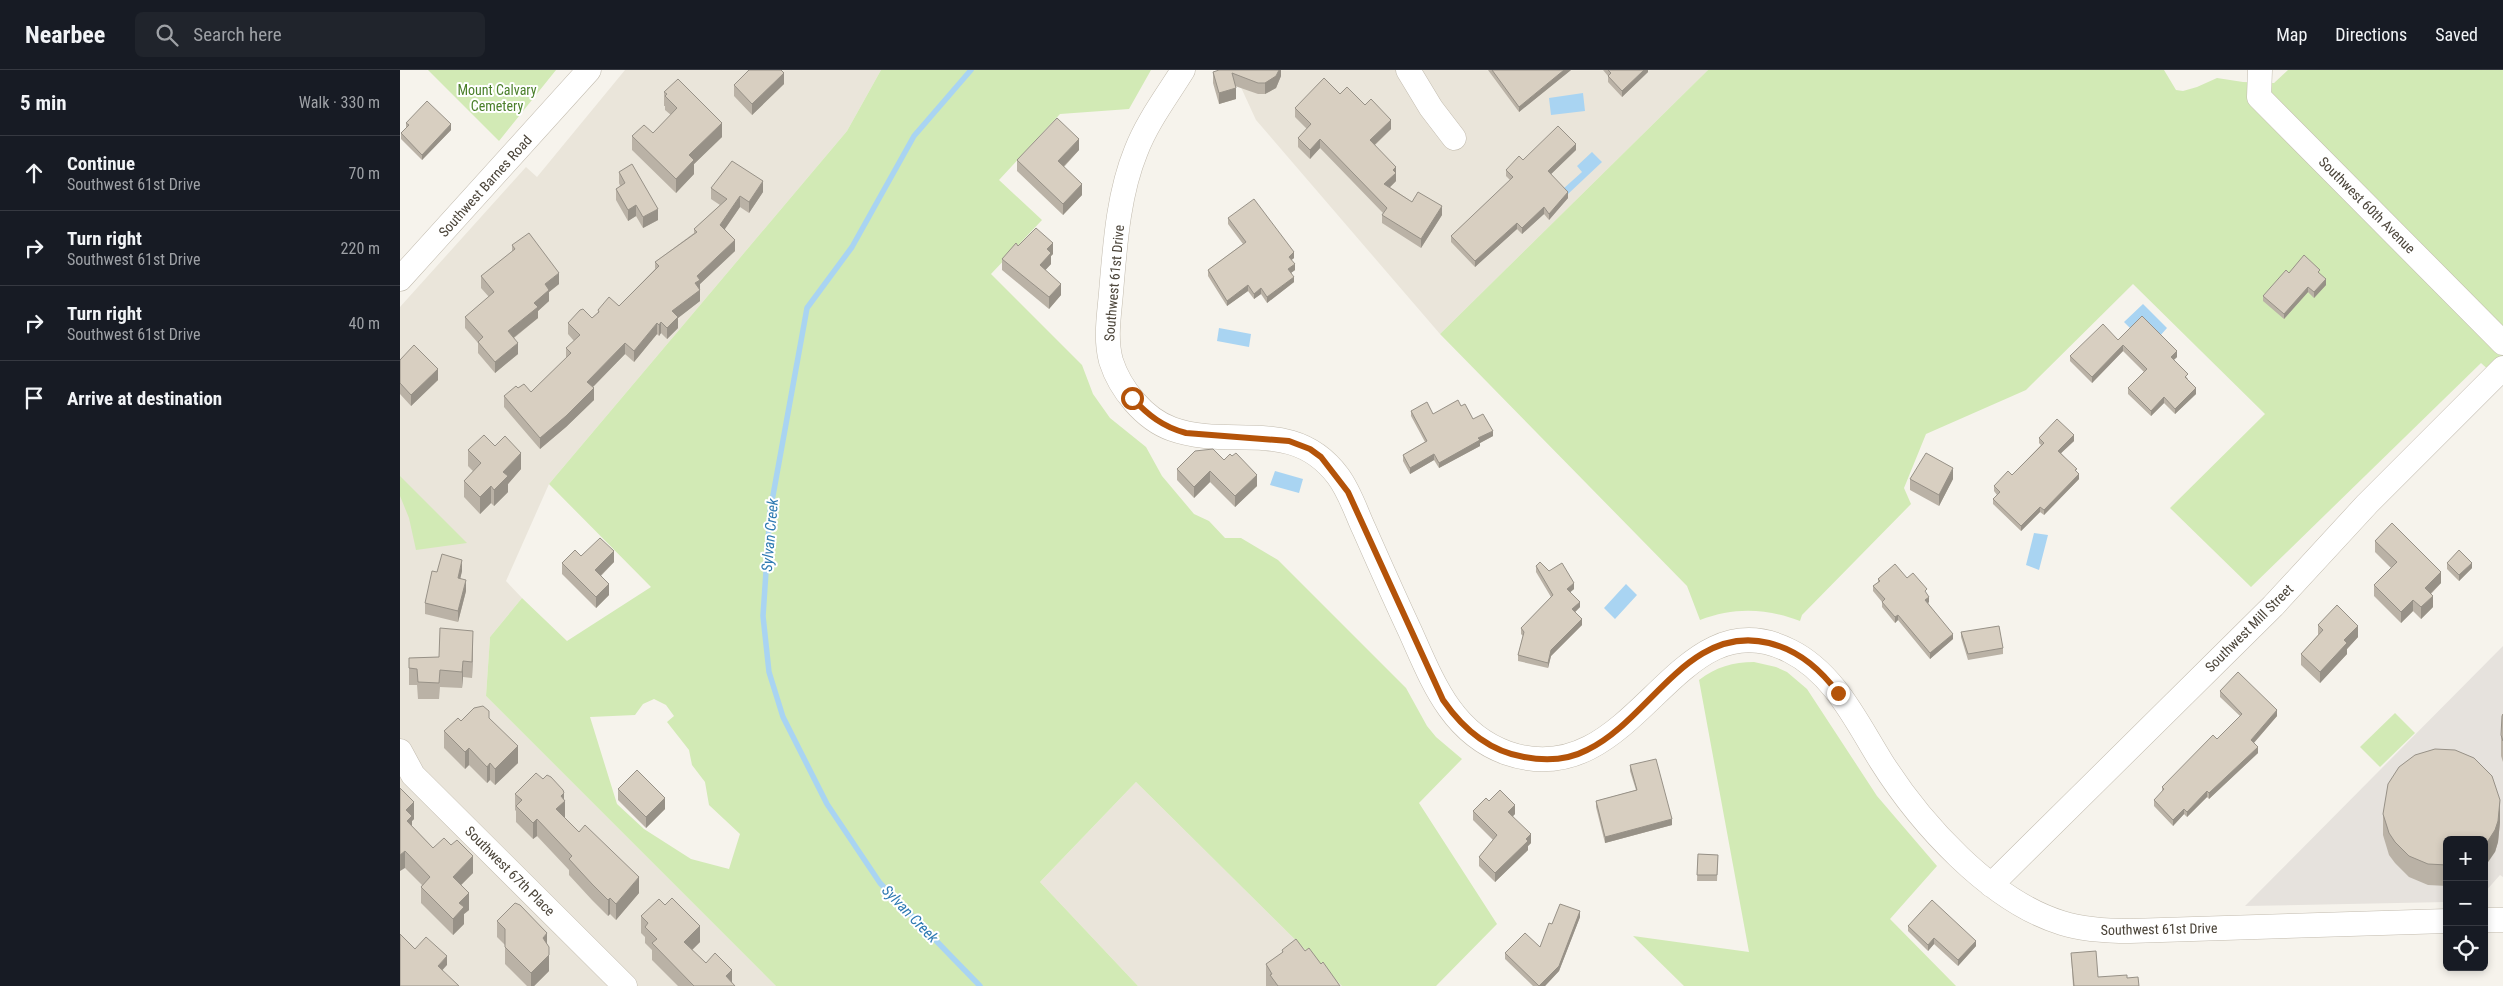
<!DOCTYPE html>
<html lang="en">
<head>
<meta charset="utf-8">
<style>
	body { margin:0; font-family:"Roboto Condensed",sans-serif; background:#20242c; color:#f1f3f6 }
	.controls { position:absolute; right:15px; bottom:15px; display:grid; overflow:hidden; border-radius:8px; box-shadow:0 2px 8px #0003 }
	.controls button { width:45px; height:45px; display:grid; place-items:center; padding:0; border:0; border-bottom:1px solid #363941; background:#171b24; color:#f1f3f6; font:25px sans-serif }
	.stop { position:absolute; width:15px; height:15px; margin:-11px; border:4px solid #b45309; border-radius:50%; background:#fff }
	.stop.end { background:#b45309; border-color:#fff; box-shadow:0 1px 5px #0008 }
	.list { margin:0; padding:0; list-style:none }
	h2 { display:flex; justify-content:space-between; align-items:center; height:65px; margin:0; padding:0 20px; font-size:21px }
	h2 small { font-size:16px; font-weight:400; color:#9ea1a6 }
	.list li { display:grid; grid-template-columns:32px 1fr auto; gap:15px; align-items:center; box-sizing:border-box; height:75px; padding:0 20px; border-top:1px solid #363941 }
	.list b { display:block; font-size:19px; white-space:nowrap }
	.list p { margin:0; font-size:16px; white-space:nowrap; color:#9ea1a6 }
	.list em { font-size:16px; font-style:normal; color:#9ea1a6 }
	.icon { flex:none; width:28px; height:28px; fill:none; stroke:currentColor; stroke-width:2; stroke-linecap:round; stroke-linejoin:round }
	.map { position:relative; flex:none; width:2103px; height:916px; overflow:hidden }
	header { display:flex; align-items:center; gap:30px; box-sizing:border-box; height:70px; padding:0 25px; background:#171b24; border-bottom:1px solid #363941 }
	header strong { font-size:24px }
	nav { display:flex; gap:28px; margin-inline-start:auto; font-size:18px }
	.search { width:350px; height:45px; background:#20242c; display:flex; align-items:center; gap:12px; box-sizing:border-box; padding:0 18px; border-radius:8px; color:#9ea1a6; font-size:19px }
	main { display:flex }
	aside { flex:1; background:#171b24 }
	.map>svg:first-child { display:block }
	.residential { fill:#eae5da }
	.industrial { fill:#e6e2dd }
	.green { fill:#d2eab5; fill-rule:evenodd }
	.water { fill:#a9d4f2 }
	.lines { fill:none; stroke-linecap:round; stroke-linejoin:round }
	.stream { stroke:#a9d4f2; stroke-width:5.5 }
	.minor-casing { stroke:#c2bbae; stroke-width:25 }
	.minor { stroke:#fff; stroke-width:24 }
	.wall { fill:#bab2a6 }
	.shaded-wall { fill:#979187 }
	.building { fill:#d8cfc1; stroke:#979187 }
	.route { stroke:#b45309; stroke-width:6 }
	.labels { text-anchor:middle; stroke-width:4; stroke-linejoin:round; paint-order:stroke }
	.park-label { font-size:14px; fill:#4a7f2a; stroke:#fff }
	.street-label { font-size:14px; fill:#4b4439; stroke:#fff }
	.water-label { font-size:15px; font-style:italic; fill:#2e7ab2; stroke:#fff }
</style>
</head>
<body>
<header>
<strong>Nearbee</strong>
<div class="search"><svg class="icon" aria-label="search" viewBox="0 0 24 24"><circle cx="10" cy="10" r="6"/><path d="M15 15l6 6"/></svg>Search here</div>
<nav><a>Map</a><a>Directions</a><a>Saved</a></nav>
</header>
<main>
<aside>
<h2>5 min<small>Walk · 330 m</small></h2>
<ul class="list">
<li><svg class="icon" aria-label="ahead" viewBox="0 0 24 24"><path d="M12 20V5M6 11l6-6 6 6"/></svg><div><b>Continue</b><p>Southwest 61st Drive</p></div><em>70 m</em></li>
<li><svg class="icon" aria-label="right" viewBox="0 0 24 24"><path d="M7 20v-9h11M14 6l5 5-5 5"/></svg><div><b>Turn right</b><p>Southwest 61st Drive</p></div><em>220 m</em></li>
<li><svg class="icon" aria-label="right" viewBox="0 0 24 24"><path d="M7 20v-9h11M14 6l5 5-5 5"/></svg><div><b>Turn right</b><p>Southwest 61st Drive</p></div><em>40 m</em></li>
<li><svg class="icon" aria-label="arrive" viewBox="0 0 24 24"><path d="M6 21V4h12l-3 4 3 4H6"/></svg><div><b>Arrive at destination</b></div></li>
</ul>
</aside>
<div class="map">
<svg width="2103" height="916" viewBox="0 0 2103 916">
	<rect width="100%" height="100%" fill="#f6f3ec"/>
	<!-- residential -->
	<path class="residential" d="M225 0H481L447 61 149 414 106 511 122 528 90 567 86 626 376 916H0V237L126 97 137 107Z
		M833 0H1308L1040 264 856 50Z
		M736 712 942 916H738L640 812Z"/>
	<!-- industrial -->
	<path class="industrial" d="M2103 576V807L2100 805 2084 823V770H2047V832L1845 836Z"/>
	<!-- green -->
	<path class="green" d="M28 0H156L99 71Z
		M481 0H751L729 39 660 44 599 110 642 150 591 204 682 295 693 324 710 348 746 377 762 406 794 444 809 451 825 468H841L878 490 1006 618 1027 656 1036 667 1062 689 1019 733 1097 854 1036 916H942L736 712 640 812 738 916H376L86 626 90 567 122 528 167 571 251 517 149 414 447 61ZM254 629 266 635 274 646 267 652 289 680 292 695 305 712 309 735 340 764 329 799 291 789 244 759 217 734 190 647 235 645 243 634Z
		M1308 0H1764L1776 20 1783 21 1797 17 1817 8 1843 12 1874 13 1888 0H2103V313L2081 293 1851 517 1770 438 1865 344 1733 214 1626 320 1526 364 1504 418 1511 434 1402 545 1400 551C1366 538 1334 537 1300 550L1287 516 1040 264Z
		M0 406 67 473 16 480 9 448 0 426Z
		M1354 592 1376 597 1387 602 1407 619 1477 726 1537 796 1490 849 1556 916H1284L1233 866 1349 882 1299 610C1316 597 1333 592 1354 592Z
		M1995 643 2015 663 1980 697 1960 677Z"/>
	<!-- water -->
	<path class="water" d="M1183 23 1185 41 1151 45 1149 28Z
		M1192 82 1202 92 1168 124 1163 119 1182 102 1177 96Z
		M1743 234 1767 258 1759 267 1732 260 1724 252Z
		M819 258 851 264 849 277 817 271Z
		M875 401 903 409 899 423 870 415Z
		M1634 463 1648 465 1639 500 1626 495Z
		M1226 514 1237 525 1215 549 1204 538Z"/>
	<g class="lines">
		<!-- stream -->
		<path class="stream" d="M571 0 514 66 452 177 407 238 370 442 363 546 369 602 383 647 427 734 480 813 580 916"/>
		<defs>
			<path id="minor" d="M783 0C767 26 747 52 736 81 718 125 715 176 711 223 709 246 705 269 711 291 720 319 744 349 772 359 831 380 893 346 938 406 950 422 956 442 964 459 979 493 994 527 1010 561 1032 610 1051 663 1107 683 1236 728 1274 521 1390 581 1434 603 1456 651 1481 691 1520 753 1590 831 1662 853 1684 860 1707 861 1730 861L2047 851
				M1008 0 1031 38 1054 68
				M1860 0 1859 27 2103 273
				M0 209 189 0
				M0 681 13 705 225 916
				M1591 815 1873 536 1967 434 2103 298
				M2084 850H2103"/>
		</defs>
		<!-- minor casing -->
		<use href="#minor" class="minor-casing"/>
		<!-- minor -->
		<use href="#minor" class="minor"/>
	</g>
	<!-- wall -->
	<path class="wall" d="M881 0V6L876 18 865 24H858L835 16 836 29 819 34 813 13V2Z
		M1088 0H1171L1119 42Z
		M1203 0H1248V2L1222 27 1208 12V6Z
		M384 14 352 45 334 26V15Z
		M264 22 322 67 294 94V104L276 123 232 80V66L253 63 271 45 265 40V36H264Z
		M940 24 965 35 991 59 975 75 996 106V111L990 117 1012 132 1042 145 1021 178 982 153V145L983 143 920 78 910 89 898 77V68L907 59 895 47V38Z
		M6 53 51 60 22 90 1 69V63L6 58Z
		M679 80 664 97 682 125 663 145 617 101V90Z
		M1176 80 1151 104 1168 128 1149 150 1144 144 1122 164 1117 159 1075 197 1051 172V166L1110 110 1106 106V100L1123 90Z
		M219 102 258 150 243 158 236 146 228 151 216 130V119L220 116 219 113Z
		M311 118 363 122 349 143 340 137 325 159 335 181 300 214V231L278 248V258L267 269 261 263 259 266 257 264 234 292 225 284 193 317 194 330 166 357 140 379 104 337V326L118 318 131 322 166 288V278L174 271 168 264V253L192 248 198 242V240L219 236 255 199V192L294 163V159L320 135 311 129Z
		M828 148 894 188 891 190 895 200 891 203 894 212 867 233 861 224 854 229 848 221 827 236 808 206V200L843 174 828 154Z
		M112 175 159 214 149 222V231L138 241V248L114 268 118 284 95 303 78 283V273L65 258V247L89 227 81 218V206L112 182Z
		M618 176 653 184 651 186V194L645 200 661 225 649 239 602 200V189Z
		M1889 203 1920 204 1926 215 1914 228 1908 222 1884 249 1863 231V226Z
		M1718 270 1777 287 1774 290 1788 309V310L1796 324 1775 344 1764 333 1751 346 1728 324V318L1744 302 1723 281 1692 313 1670 291V286Z
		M0 290 38 310 11 336 0 324Z
		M1061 336 1073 349 1093 366 1080 373V376L1039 398 1034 390 1010 404 1003 391V385L1025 372 1011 346V341L1033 344Z
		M1639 368 1674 371 1661 383 1677 402 1679 409 1644 445 1640 442 1621 461 1593 434V429L1597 425 1594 421V416L1612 405 1641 375 1639 373Z
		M95 376 121 399 108 414V422L94 436 91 433 80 444 64 427V411L73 401 68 396V380Z
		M824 390 857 416 835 437 810 412 794 428 777 410V399Z
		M1510 409H1553L1539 436 1510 420Z
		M1975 471 2041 513 2031 524 2033 537 2021 549 2013 541 2001 553 1974 526V515L1991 498 1975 482Z
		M181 486 214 492 201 506 209 525 196 538 162 504V493Z
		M2047 493 2072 498 2059 511 2047 499Z
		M1136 496 1149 501 1174 519 1170 522 1180 537 1175 542 1182 555 1151 586 1148 598 1118 591V585L1123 566 1121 564V558L1151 527 1136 502Z
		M62 501 60 508 66 521 58 552 25 544V533L37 502Z
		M1507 508 1527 524 1529 532 1528 533 1553 569 1530 589 1498 550 1495 553 1482 537V532L1473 521V516L1478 512V509Z
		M1918 555 1958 567 1947 579V584L1920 613 1901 595V584L1918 565Z
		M1561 562 1603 578V584L1568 590 1561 567Z
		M73 578 72 608 63 607 62 618 40 617 39 629H18L17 615H9V588L39 587Z
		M1820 621 1877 646 1854 673 1858 683 1809 729 1807 727 1787 747 1784 744 1773 756 1754 736V730L1762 722V717L1817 669 1840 646 1820 627Z
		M2103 644V692L2101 686V665Z
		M89 648 118 693 95 715 90 710 87 713 69 695 65 699 44 678V661L61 651Z
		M1230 695 1272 755 1205 773 1196 737V731L1236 720 1230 701Z
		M143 709 164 729 165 748 239 823 216 850 210 844 208 846 192 830 169 805V800L137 766 133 769 116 752V741L115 740V724Z
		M0 718 14 749 12 751V756L33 778 73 803 61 815 69 840 64 844V854L53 865 21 833V817L22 815 5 798Z
		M218 719 265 739 246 758 218 730Z
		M1089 731 1115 744 1113 746 1131 773 1128 776V780L1095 812 1079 796V787L1093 770 1073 750V741Z
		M1983 744 2100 752 2098 772 2095 782 2047 770V816L2028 815 2009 807 1995 793 1989 785 1983 765Z
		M1298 784 1318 785 1317 811H1297Z
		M241 846 300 872 292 880 306 893 332 913 335 916H278L252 890V880L245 873V867L241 863Z
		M1180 847 1159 901 1145 916H1133L1105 889V883L1140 877 1152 854Z
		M97 851 147 874 149 901 134 916H127L105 894V875L97 867Z
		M1508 856 1576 876 1558 896 1534 874 1528 881 1508 861Z
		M882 880 905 881 921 894 940 916H866V894L882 883Z
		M1671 883 1698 907 1727 908 1739 916H1673Z"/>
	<!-- shaded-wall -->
	<path class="shaded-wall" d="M879 0H881V6L876 18 865 24V13Z
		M1164 0H1171L1119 42V37Z
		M1244 0H1248V2L1222 27V21Z
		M384 3V14L352 45V34Z
		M836 18V29L819 34V23Z
		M991 50V59L970 79V70Z
		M322 53V67L294 94V104L276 123V109L289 85Z
		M51 54V60L22 90V85Z
		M679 69V80L658 102V91Z
		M920 69V78L910 89V80Z
		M1176 74V80L1148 107V101Z
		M996 97V111L984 123V114L993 100Z
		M363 111V122L349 143V132Z
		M682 114V125L663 145V134Z
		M1168 122V128L1149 150V144Z
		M340 126V137L320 166V155Z
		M236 135V146L228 151V140Z
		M1042 136V145L1021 178V169Z
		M1144 137V144L1122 164V158Z
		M258 139V150L243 158V147Z
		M1117 153V159L1075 197V191Z
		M335 170V181L300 214V231L278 248V258L267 269V258L272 241 295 213 297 206Z
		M653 173V184L651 186V194L640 206V195L647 179Z
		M894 182V188L889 192V187Z
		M895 194V200L888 205V199Z
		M159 203V214L149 222V231L138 241V248L108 272V261L134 233 145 214Z
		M894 207V212L867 233V227Z
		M1926 209V215L1914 228V222Z
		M661 214V225L649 239V227Z
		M848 215V221L827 236V231Z
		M1908 217V222L1884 249V244Z
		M861 218V224L854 229V224Z
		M261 252V263L259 266V255Z
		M257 253V264L234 292V281Z
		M118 273V284L95 303V292Z
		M225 273V284L187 323V312Z
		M1723 275V281L1692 313V307Z
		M1777 281V287L1771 292V287Z
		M38 299V310L11 336V325Z
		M194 318V330L166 357 140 379V368Z
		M1796 318V324L1775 344V339Z
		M1764 327V333L1751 346V341Z
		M1093 361V366L1080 373V376L1039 398V393L1078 368Z
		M1674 365V371L1658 386V381Z
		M121 383V399L108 414V422L94 436V420L103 402Z
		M1034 384V390L1010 404V398Z
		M1553 398V409L1539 436V425Z
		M810 401V412L794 428V417Z
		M1679 404V409L1644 445V440Z
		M857 405V416L835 437V426Z
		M91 416V433L80 444V427Z
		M1640 437V442L1621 461V456Z
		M214 481V492L195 511V500Z
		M62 490V501L58 519V508Z
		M2072 493V498L2059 511V505Z
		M2041 502V513L2025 529V518Z
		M66 510V521L58 552V541Z
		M1174 513V519L1167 525V519Z
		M209 514V525L196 538V527Z
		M2033 526V537L2021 549V537Z
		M1529 527V532L1525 536V530Z
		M2013 530V541L2001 553V542Z
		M1180 532V537L1172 545V539Z
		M1498 545V550L1495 553V547Z
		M1182 549V555L1151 586 1148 598V593L1151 580Z
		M1958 556V567L1947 579V584L1920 613V602L1944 570Z
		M73 561V578L72 608V592Z
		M1553 564V569L1530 589V583Z
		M63 591V607L62 618V602Z
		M1877 640V646L1851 676V670Z
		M118 676V693L95 715V699Z
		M1858 677V683L1809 729V723Z
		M69 678V695L65 699V682Z
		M90 693V710L87 713V697Z
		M1807 721V727L1787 747V742Z
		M164 723V732L165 731V747L156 756V739L161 726Z
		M265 728V739L246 758V747Z
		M2100 730V752L2098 772 2095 782 2084 798V777Z
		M14 732V749L12 751V762L7 767 6 740Z
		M1115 735V744L1108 751V742Z
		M1784 739V744L1773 756V750Z
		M137 749V766L133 769V753Z
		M1272 749V755L1205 773V767Z
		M1131 764V773L1128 776V780L1095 812V803Z
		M5 781V798L0 801V785Z
		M73 786V803L53 823V807Z
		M239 807V823L216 850V834Z
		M69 823V840L64 844V854L53 865V849L59 833Z
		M210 828V844L208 846V830Z
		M1180 841V847L1159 901 1145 916H1139Z
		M300 856V872L284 888V872Z
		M147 863V879L143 868Z
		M1534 868V874L1528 881V875Z
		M1576 871V876L1558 896V890Z
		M149 877V901L134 916H131V903Z
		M47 886V895L38 905V896Z
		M332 900V916L326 906Z"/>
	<!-- building -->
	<path class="building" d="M349 0H381L384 3 352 34 334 15Z
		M819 0H879L876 6 865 13H858L832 3 836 18 819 23 813 2Z
		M1092 0H1164L1119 37Z
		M1208 0H1244L1222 21 1208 6 1211 3Z
		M924 8 940 24 947 17 965 35 971 29 991 50 970 70 996 97 993 100 996 103 984 114 1012 132 1018 122 1042 136 1021 169 982 145 987 138 920 69 910 80 898 68 911 54 895 38Z
		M278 9 322 53 289 85 294 90 276 109 232 66 244 55 253 63 277 38 265 26 267 24 264 22Z
		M27 31 51 54 22 85 1 63 9 55 6 53Z
		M657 48 679 69 658 91 682 114 663 134 617 90Z
		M1158 56 1176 74 1148 101 1168 122 1149 144 1144 137 1122 158 1117 153 1075 191 1051 166 1113 107 1106 100 1119 86 1123 90Z
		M332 91 363 111 349 132 340 126 320 155 335 170 297 206 300 210 295 213 300 220 272 241 278 247 267 258 261 252 259 255 257 253 234 281 225 273 187 312 194 318 166 346 140 368 104 326 116 316 118 318 124 314 131 322 171 283 166 278 180 265 168 253 180 240 183 239 192 248 199 242 198 240 209 227 219 236 259 196 255 192 297 162 294 159 327 129 311 118Z
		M232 94 258 139 243 147 236 135 228 140 216 119 225 113 219 102Z
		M854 129 894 182 889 187 895 194 888 199 894 207 867 227 861 218 854 224 848 215 827 231 808 200 846 172 828 148Z
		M636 158 653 173 647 179 651 183 640 195 661 214 649 227 602 189 616 173 618 176Z
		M129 163 159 203 145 214 149 220 134 233 138 237 108 261 118 273 95 292 78 272 83 267 65 247 94 222 81 206 115 179 112 175Z
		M1904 185 1920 200 1918 202 1926 209 1914 222 1908 217 1884 244 1863 226 1886 200 1889 203Z
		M1742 246 1777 281 1771 287 1788 304 1785 307 1796 318 1775 339 1764 327 1751 341 1728 318 1747 299 1723 275 1692 307 1670 286 1703 254 1718 270Z
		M14 275 38 299 11 325 0 313V290Z
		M1058 330 1061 336 1065 334 1073 349 1083 344 1093 361 1078 368 1080 370 1039 393 1034 384 1010 398 1003 385 1027 371 1011 341 1027 332 1033 344Z
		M1657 349 1674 365 1658 381 1677 399 1675 400 1679 404 1644 440 1640 437 1621 456 1593 429 1600 422 1594 416 1608 401 1612 405 1644 373 1639 368Z
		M84 365 95 376 105 366 121 383 103 402 108 406 94 420 91 416 80 427 64 411 81 393 68 380Z
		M813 379 824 390 830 384 832 386 836 383 857 405 835 426 810 401 794 417 777 399 795 381Z
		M1526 383 1553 398 1539 425 1510 409Z
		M1992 453 2041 502 2025 518 2033 526 2021 537 2013 530 2001 542 1974 515 1997 492 1975 471Z
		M200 468 214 481 195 500 209 514 196 527 162 493 175 480 181 486Z
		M2059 480 2072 493 2059 505 2047 493Z
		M42 484 62 490 58 508 66 510 58 541 25 533 32 501 37 502Z
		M1140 492 1149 501 1162 493 1174 513 1167 519 1180 532 1172 539 1182 549 1151 580 1148 593 1118 585 1124 562 1121 558 1153 525 1136 496Z
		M1495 494 1507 508 1513 503 1527 519 1525 521 1529 527 1525 530 1553 564 1530 583 1498 545 1495 547 1482 532 1485 529 1473 516 1480 511 1478 509Z
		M1937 535 1958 556 1944 570 1947 573 1920 602 1901 584 1923 560 1918 555Z
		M1599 556 1603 578 1568 584 1561 562Z
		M40 558 73 561 72 592 63 591 62 602 40 600 39 613 18 612 17 599 9 598V588L39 587Z
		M1838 602 1877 640 1851 670 1858 677 1809 723 1807 721 1787 742 1784 739 1773 750 1754 730 1764 719 1762 717 1813 665 1817 669 1842 644 1820 621Z
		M83 636 89 641V648L118 676 95 699 90 693 87 697 69 678 65 682 44 661 58 648 61 651 74 638Z
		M2103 644V671L2101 665 2102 646Z
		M2035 679 2055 680 2074 688 2092 706 2100 730 2098 751 2095 760 2084 777V770H2047V795L2028 794 2009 786 1995 772 1989 763 1983 744 1988 714 1999 697 2015 685Z
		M1256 689 1272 749 1205 767 1196 731 1237 720 1230 695Z
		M237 700 265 728 246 747 218 719Z
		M136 703 143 709 147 705 151 707 163 720 164 723 161 726 165 731 156 739 179 762 185 755 239 807 216 834 210 828 208 830 192 814 169 789 172 786 137 749 133 753 116 736 122 730 115 724Z
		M0 718 14 732 6 740 12 746 7 751 33 778 44 768 51 775 57 770 73 786 53 807 69 823 59 833 64 837 53 849 21 817 30 807 5 781 0 785Z
		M1100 720 1115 735 1108 742 1131 764 1126 769 1128 771 1095 803 1079 787 1097 765 1073 741 1086 728 1089 731Z
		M1298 784 1318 785 1317 805H1297Z
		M272 828 300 856 284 872 306 893 315 883 332 900 326 906 335 916H294L252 873 257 869 245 857 248 853 241 846 259 829 265 835Z
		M1532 830 1576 871 1558 890 1534 868 1528 875 1508 856Z
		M115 833 120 835 147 863 143 868 149 877V885L131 903 105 877V859L97 851Z
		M1160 834 1180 841 1159 896 1139 916 1105 883 1125 863 1140 877 1149 853 1152 854Z
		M0 864 15 879 26 867 47 886 38 896 59 916H0Z
		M896 869 905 881 909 878 921 894 923 892 940 916H878L870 905 872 904 866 894 883 882 882 880Z
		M1696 881 1698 907 1727 905V908L1738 907 1739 916H1674L1671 883Z"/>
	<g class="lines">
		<!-- route -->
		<path class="route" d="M732 328C748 345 763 357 786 363L889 371 910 379 921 387 948 422 1043 630C1063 659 1088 681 1124 687 1145 691 1168 690 1187 680 1250 650 1288 553 1369 573 1398 580 1421 600 1438 623"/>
	</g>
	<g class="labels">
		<!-- park labels -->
		<g class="park-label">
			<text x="97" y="25">Mount Calvary<tspan x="97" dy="16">Cemetery</tspan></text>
		</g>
		<!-- street labels -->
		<g class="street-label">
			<text transform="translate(85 116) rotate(-48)" y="5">Southwest Barnes Road</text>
			<text transform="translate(1967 135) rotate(45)" y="5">Southwest 60th Avenue</text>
			<text transform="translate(714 213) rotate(-85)" y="5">Southwest 61st Drive</text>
			<text transform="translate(1849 558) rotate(-45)" y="5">Southwest Mill Street</text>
			<text transform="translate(110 801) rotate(45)" y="5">Southwest 67th Place</text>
			<text transform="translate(1759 859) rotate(-1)" y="5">Southwest 61st Drive</text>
		</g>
		<!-- water labels -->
		<g class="water-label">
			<text transform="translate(370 465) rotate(-85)" y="5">Sylvan Creek</text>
			<text transform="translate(510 844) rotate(46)" y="5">Sylvan Creek</text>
		</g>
	</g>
</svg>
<div class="controls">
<button>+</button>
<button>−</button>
<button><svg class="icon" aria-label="locate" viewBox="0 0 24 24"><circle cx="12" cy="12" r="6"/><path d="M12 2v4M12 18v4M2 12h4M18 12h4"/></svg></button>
</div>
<div class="stop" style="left:732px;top:328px"></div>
<div class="stop end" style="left:1438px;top:623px"></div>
</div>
</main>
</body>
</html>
